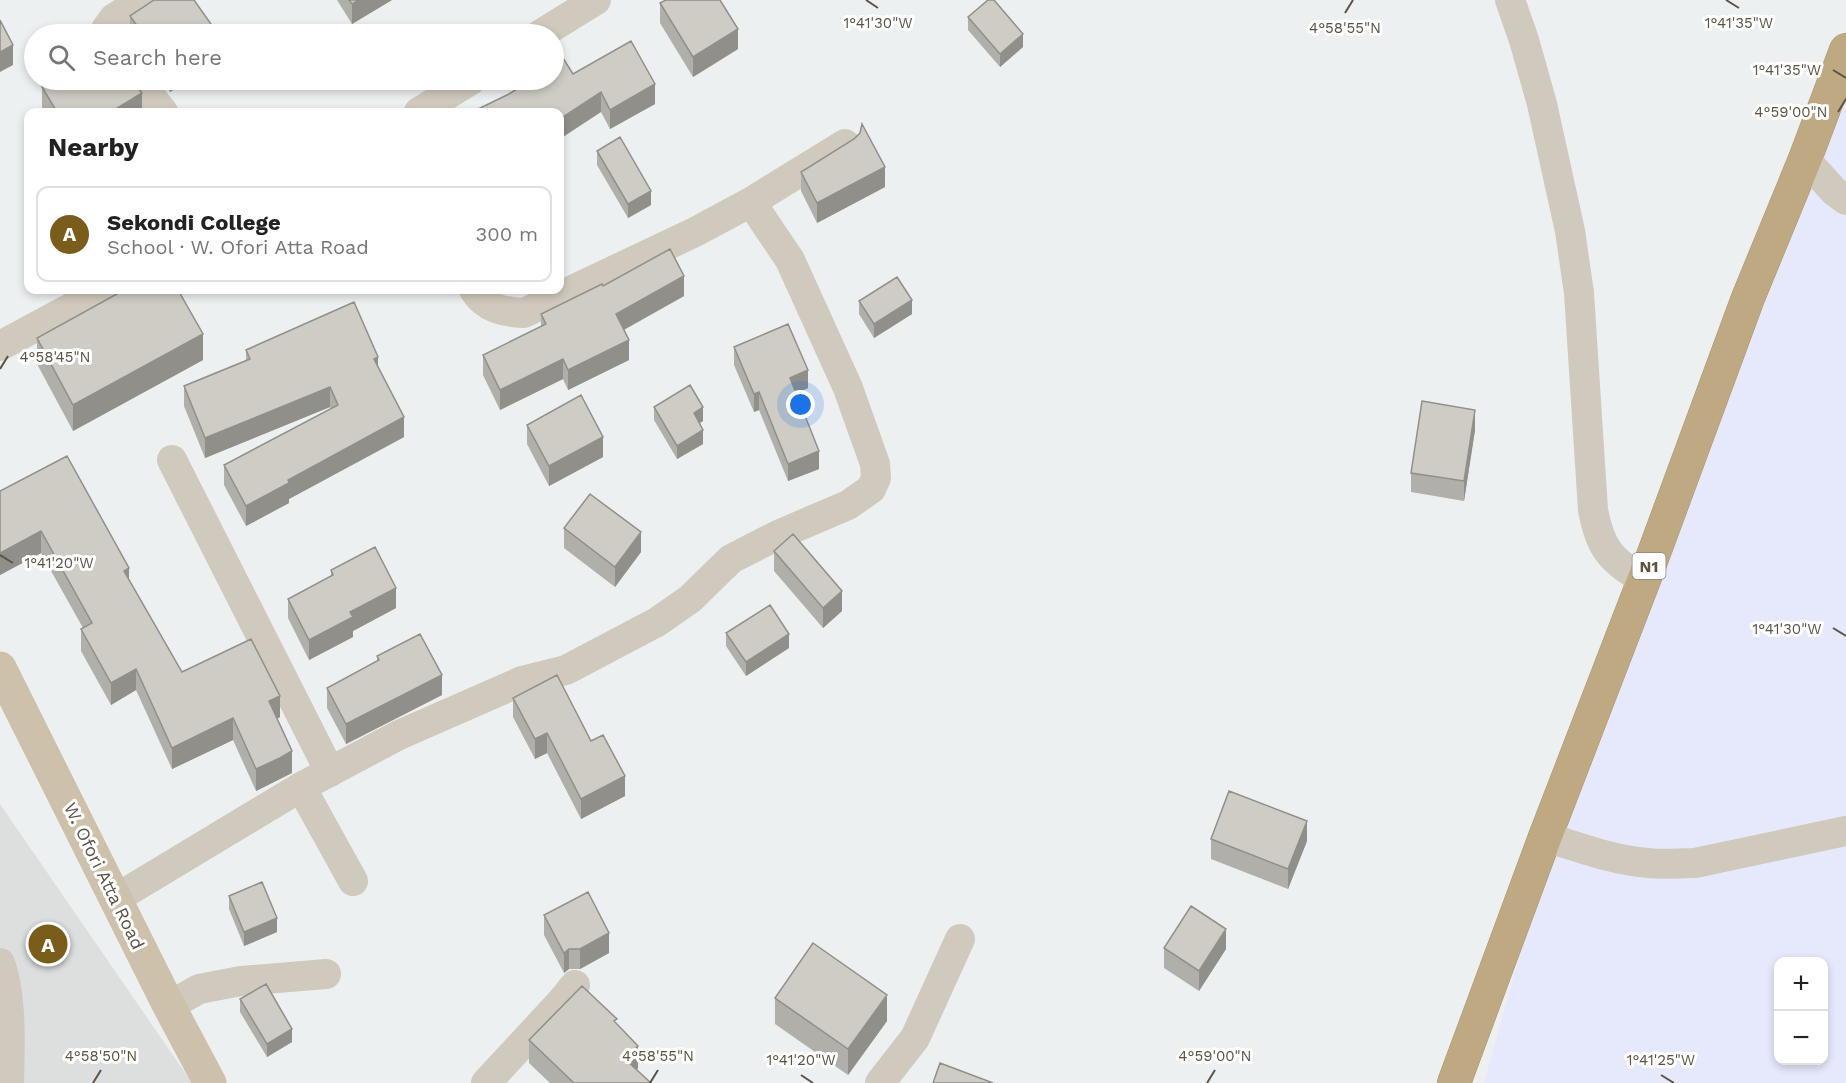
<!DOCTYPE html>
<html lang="en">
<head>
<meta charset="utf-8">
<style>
	body { margin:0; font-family:"Work Sans",sans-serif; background:#f2f2f2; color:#222 }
	.controls { position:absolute; right:18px; bottom:18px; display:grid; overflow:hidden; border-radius:12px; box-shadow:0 3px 9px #0003 }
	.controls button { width:54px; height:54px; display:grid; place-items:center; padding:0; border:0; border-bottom:2px solid #e0e0e0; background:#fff; color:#222; font:30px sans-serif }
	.you { position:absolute; left:801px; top:405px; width:21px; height:21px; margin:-15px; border:4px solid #fff; border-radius:50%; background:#1a73e8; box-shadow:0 0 0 9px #1a73e833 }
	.badge { display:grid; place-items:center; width:39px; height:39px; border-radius:50%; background:#7a5c1b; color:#fff; font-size:20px; font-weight:700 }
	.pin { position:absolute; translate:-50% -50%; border:3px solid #fff; box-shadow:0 2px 6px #0006 }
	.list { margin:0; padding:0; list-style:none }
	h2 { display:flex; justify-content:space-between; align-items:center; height:78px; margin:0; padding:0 24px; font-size:26px }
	h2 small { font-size:20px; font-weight:400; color:#767676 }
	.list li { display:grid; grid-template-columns:39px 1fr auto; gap:18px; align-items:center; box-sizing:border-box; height:96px; margin:0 12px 12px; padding:0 12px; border:2px solid #e0e0e0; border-radius:12px }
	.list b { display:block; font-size:22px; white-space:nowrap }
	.list p { margin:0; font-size:20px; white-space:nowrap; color:#767676 }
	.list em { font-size:20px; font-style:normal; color:#767676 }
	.icon { flex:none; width:33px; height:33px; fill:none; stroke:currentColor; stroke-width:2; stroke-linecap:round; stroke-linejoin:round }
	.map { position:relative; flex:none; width:1846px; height:1083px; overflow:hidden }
	.search { position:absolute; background:#fff; box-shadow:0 3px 9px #0003; left:24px; top:24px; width:540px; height:66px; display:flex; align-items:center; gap:15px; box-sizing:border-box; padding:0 21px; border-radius:33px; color:#767676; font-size:22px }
	.panel { position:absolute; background:#fff; box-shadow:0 3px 9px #0003; left:24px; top:108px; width:540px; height:186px; border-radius:12px }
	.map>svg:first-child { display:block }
	.commercial { fill:#e6e9fc; fill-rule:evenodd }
	.education { fill:#dcdfde }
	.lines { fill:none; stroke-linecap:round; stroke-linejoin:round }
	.highway-casing { stroke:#aa956f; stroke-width:34 }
	.minor { stroke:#d0c9bd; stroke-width:30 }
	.major { stroke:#cec1ac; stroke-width:33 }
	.highway { stroke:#bea983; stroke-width:33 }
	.wall { fill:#b1afa9 }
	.shaded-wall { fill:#908f89 }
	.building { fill:#ceccc4; stroke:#908f89; stroke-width:1.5 }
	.ticks { fill:none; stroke:#5c5345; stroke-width:2 }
	.labels { text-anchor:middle; stroke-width:6; stroke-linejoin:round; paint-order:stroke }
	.shield { fill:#fff; stroke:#8d877d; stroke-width:1.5 }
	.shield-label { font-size:16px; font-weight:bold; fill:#5c5345 }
	.street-label { font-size:18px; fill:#5c5345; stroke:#fff }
	.ticks-label { font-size:15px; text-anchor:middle; fill:#5c5345; stroke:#fff; stroke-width:6; stroke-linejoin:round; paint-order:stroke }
</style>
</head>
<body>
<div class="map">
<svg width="1846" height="1083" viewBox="0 0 1846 1083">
	<rect width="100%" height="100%" fill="#edf0f0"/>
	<!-- commercial -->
	<path class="commercial" d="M1846 83V1083H1484L1540 881 1801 212ZM1778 962H1824V1060H1778Z"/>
	<!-- education -->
	<path class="education" d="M0 804 192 1083H0Z"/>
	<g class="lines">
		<defs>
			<path id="highway" d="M1454 1083 1545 837 1644 580 1748 298 1805 159 1846 50"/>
		</defs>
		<!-- highway casing -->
		<use href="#highway" class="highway-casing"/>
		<!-- minor -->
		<path class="minor" d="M1510 0 1524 40 1542 104 1570 231 1579 293 1593 510C1600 548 1611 561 1644 580
			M107 34 106 29 114 18 144 0
			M541 34 596 0
			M138 80 163 112
			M419 112 471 80
			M1805 159 1834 191 1846 200
			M474 290C485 308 503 312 524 313L695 232 751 202 845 144
			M0 346 104 290
			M172 460 330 772
			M301 787 353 881
			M1545 837C1579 847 1614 861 1649 863 1664 865 1680 863 1695 863L1846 831
			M115 899 301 787 399 735 522 681 566 670 657 622 690 599 731 559 778 535 848 505 871 489 876 478 875 464 848 388 790 260 751 202
			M0 963C12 997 10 1046 9 1083
			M169 1006 199 989 241 981 326 974
			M486 1083 562 1001 575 985
			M880 1083 915 1038 960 939"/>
		<!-- major -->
		<path class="major" d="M0 668 169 1006 210 1083"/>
		<!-- highway -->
		<use href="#highway" class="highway"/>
	</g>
	<!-- wall -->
	<path class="wall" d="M337 0H392L352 24Z
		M660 3 738 49 693 77 660 23Z
		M130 16 218 34H130Z
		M968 17 1023 47 1000 67 968 30Z
		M573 74 655 104 610 129 601 112Z
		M162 80H188L170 92Z
		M42 87 142 112H45L42 107Z
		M597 151 651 205 628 218 597 165Z
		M801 172 885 187 817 223 801 191Z
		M603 286 684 296 624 330 629 360 568 390 563 379 500 410 483 375V355L541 327V314Z
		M859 301 912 314 874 338 859 314Z
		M37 338 203 360 73 431 37 364Z
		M734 347 808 388 796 393 819 469 788 481 759 410 754 412 734 365Z
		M246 350 378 367 404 437 289 499V503L246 526 224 485V465L331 409 330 407 205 458 184 406V386L246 361Z
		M654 407 703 421 699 423 703 444 677 459 654 420Z
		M527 425 603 457 549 486 527 444Z
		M1475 430 1464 501 1411 492V473Z
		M0 491 129 579 182 672 280 717 277 719 292 773 256 791 233 740 172 769 136 690 111 705 81 651V629L83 628 41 553 0 575Z
		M564 528 641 552 615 587 564 548Z
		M774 551 842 611 823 628 774 571Z
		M331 570 396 608 353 631V637L309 660 288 618V599L331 576Z
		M726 633 789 648 746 676 726 646Z
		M377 656 442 695 346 744 327 708V688L377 662Z
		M513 698 591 741 625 796 581 819 547 753 535 759 513 717Z
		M1211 839 1307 841 1288 889 1211 859Z
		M229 896 277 932 244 946 229 909Z
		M544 915 609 953 580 969H569L564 973 544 935Z
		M1164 948 1226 949 1199 991 1164 968Z
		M775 998 887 1021 848 1075 775 1024Z
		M240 999 292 1042 267 1057 240 1012Z
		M617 1024 638 1068 637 1070 651 1083H550L529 1063V1040Z"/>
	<!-- shaded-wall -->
	<path class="shaded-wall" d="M359 0H392L352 24V4Z
		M738 29V49L693 77V57Z
		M1023 34V47L1000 67V54Z
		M13 45V65L0 72V52Z
		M170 80H188L170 92Z
		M655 84V104L610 129V110Z
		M601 92V112L560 139V119Z
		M142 93V112H111Z
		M885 167V187L817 223V203Z
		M651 191V205L628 218V204Z
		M684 276V296L616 334V314Z
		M912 300V314L874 338V324Z
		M203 334V360L73 431V405Z
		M629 340V360L568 390V370Z
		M378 357V377L374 359Z
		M563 359V379L500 410V390Z
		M808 370V388L790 396V378Z
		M330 387V407L205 458V438Z
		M759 392V410L754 412V394Z
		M703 407V421L694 427V413Z
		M1475 410V430L1464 501V481Z
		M404 417V437L289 499V503L246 526V506L288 480Z
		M703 430V444L677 459V446Z
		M603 437V457L549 486V466Z
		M819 451V469L788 481V464Z
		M41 531V553L0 575V553Z
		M641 532V552L615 587V567Z
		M129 568V590L124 571Z
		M396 588V608L353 631V637L309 660V640L350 612Z
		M842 591V611L823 628V608Z
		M789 634V648L746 676V662Z
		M136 669V690L111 705V683Z
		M442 675V695L346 744V724Z
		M280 696V717L269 723V701Z
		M233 718V740L172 769V748Z
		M547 733V753L535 759V739Z
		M292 751V773L256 791V769Z
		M625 776V796L581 819V799Z
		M1307 821V841L1288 889V869Z
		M277 918V932L244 946V932Z
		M1226 929V949L1199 991V971Z
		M609 933V953L580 969V949Z
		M569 949V969L564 973V953Z
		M887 995V1021L848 1075V1049Z
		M292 1029V1042L267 1057V1044Z
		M638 1046V1068L625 1081V1059Z"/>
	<!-- building -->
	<path class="building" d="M154 0H194L218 34H143L130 16Z
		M349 0H359L352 4Z
		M666 0H720L738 29 693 57 660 3Z
		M988 0H994L1023 34 1000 54 968 17Z
		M0 20 13 45 0 52Z
		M631 41 655 84 610 110 601 92 560 119V112H472L509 94 531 80H554V64L563 58 573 74Z
		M54 80H131L142 93 111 112H57L42 87Z
		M862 124 885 167 817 203 801 172 854 139 860 133Z
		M620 137 651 191 628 204 597 151Z
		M670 249 684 276 616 314 629 340 568 370 563 359 500 390 483 355 546 324 541 314 602 284 603 286Z
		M897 277 912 300 874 324 859 301Z
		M124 290H178L203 334 73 405 37 338Z
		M354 302 378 357 374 359 404 417 288 480 289 483 246 506 224 465 338 405 330 387 205 438 184 386 250 359 246 350Z
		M788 324 808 370 790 378 819 451 788 464 759 392 754 394 734 347Z
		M690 385 703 407 694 413 703 430 677 446 654 407Z
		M581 395 603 437 549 466 527 425Z
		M1422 401 1475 410 1464 481 1411 473Z
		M67 456 129 568 124 571 182 672 251 639 280 696 269 701 292 751 280 758 256 769 233 718 172 748 136 669 111 683 81 629 92 623 41 531 0 553V491Z
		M590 494 641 532 615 567 564 528Z
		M793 534 842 591 823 608 774 551Z
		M375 547 396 588 350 612 353 617 309 640 288 599 333 575 331 570Z
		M770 605 789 634 746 662 726 633Z
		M420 634 442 675 346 724 327 688 379 660 377 656Z
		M557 675 591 741 603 735 625 776 581 799 547 733 535 739 513 698Z
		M1229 791 1307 821 1288 869 1211 839Z
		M262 882 277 918 244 932 229 896Z
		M588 892 609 933 580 949H569L564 953 544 915Z
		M1191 906 1226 929 1199 971 1164 948Z
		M813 943 887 995 848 1049 775 998Z
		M266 984 292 1029 267 1044 240 999Z
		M582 986 617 1019 614 1021 638 1046 625 1059 651 1083H574L529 1040Z
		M940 1063 993 1083H933Z"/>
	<!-- ticks -->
	<path class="ticks" d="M866 0 878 8M1726 0 1739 8M1345 13 1353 0M1833 70 1846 78M1838 112 1846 99M0 369 8 356M0 555 13 563M1833 628 1846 636M801 1075 813 1083M1661 1075 1674 1083M93 1083 101 1070M650 1083 658 1070M1207 1083 1215 1070"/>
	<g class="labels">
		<!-- shield labels -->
		<rect class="shield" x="1632.5" y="553" width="33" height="26" rx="4.5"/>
		<g class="shield-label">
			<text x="1649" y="572">N1</text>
		</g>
		<!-- street labels -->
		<g class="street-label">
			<text transform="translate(104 876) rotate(64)" y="6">W. Ofori Atta Road</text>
		</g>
	</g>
	<g class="ticks-label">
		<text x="1739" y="28">1°41'35"W</text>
		<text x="878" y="28">1°41'30"W</text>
		<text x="1345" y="33">4°58'55"N</text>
		<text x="1787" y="75">1°41'35"W</text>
		<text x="1791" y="117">4°59'00"N</text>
		<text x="55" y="362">4°58'45"N</text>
		<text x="59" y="568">1°41'20"W</text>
		<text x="1787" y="634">1°41'30"W</text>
		<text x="101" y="1061">4°58'50"N</text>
		<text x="658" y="1061">4°58'55"N</text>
		<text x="1215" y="1061">4°59'00"N</text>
		<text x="801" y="1065">1°41'20"W</text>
		<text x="1661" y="1065">1°41'25"W</text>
	</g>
</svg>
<div class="controls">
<button>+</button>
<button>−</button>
</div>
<div class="you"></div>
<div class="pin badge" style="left:48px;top:944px">A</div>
<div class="search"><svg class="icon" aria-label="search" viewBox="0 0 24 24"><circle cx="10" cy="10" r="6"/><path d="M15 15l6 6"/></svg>Search here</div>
<section class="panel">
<h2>Nearby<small></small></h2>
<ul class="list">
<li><span class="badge">A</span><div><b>Sekondi College</b><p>School · W. Ofori Atta Road</p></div><em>300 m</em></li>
</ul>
</section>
</div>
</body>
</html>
